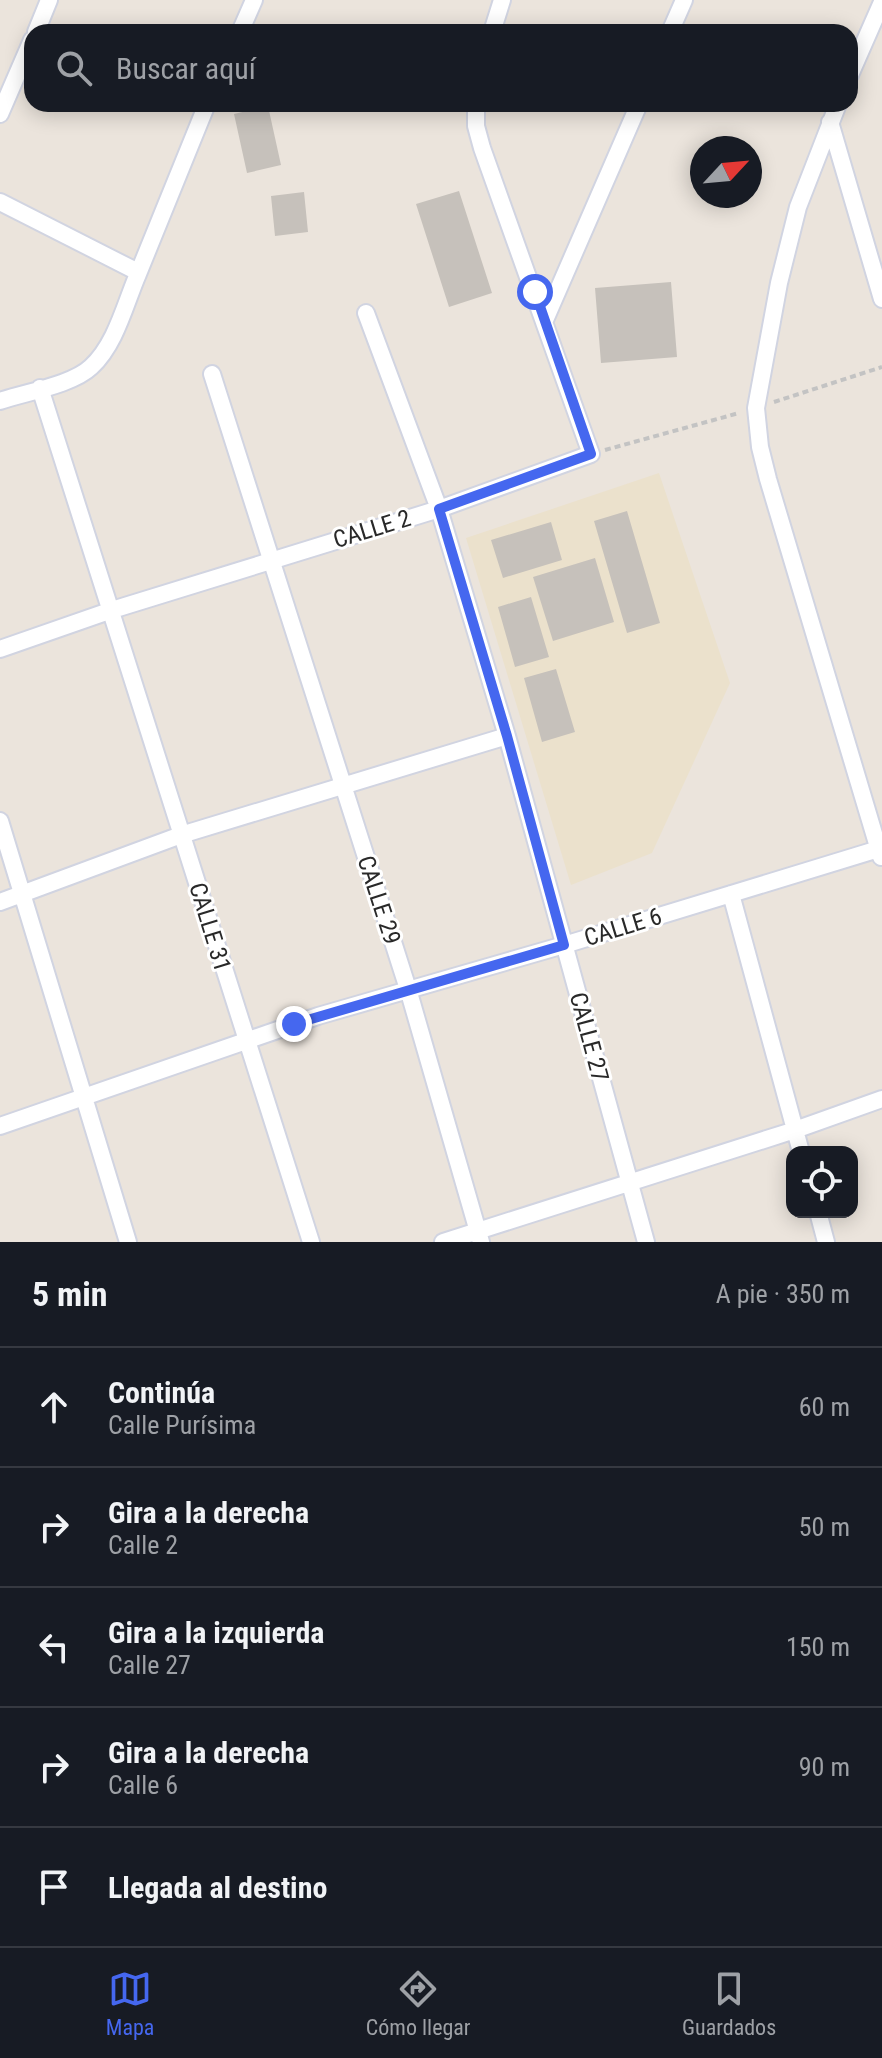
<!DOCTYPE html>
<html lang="es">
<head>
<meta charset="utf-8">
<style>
	body { margin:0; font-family:"Roboto Condensed",sans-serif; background:#242831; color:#f1f3f6 }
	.controls { position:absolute; right:24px; bottom:24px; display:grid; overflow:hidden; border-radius:16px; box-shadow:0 4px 20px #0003 }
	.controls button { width:72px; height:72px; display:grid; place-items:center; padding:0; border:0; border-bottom:2px solid #363941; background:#171b24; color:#f1f3f6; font:40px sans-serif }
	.compass { position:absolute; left:690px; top:136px; width:72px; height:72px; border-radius:50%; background:#171b24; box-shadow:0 4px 20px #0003; rotate:64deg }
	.stop { position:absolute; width:24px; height:24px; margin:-18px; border:6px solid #4567ef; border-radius:50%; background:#fff }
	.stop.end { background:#4567ef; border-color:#fff; box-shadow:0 2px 8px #0008 }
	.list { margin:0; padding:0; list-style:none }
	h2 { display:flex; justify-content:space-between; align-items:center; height:104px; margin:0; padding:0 32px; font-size:34px }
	h2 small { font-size:26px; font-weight:400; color:#9ea1a6 }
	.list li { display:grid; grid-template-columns:52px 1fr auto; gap:24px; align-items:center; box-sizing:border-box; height:120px; padding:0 32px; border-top:2px solid #363941 }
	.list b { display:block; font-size:30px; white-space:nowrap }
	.list p { margin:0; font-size:26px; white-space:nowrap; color:#9ea1a6 }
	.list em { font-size:26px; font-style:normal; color:#9ea1a6 }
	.icon { flex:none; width:44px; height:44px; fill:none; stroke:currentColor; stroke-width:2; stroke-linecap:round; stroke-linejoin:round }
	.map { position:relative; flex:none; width:882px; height:1242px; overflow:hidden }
	.search { position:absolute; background:#171b24; box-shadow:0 4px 20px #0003; left:24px; right:24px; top:24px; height:88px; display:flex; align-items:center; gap:20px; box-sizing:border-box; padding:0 28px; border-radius:24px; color:#9ea1a6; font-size:30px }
	.sheet { height:704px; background:#171b24 }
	nav { display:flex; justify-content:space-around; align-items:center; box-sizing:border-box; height:112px; border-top:2px solid #363941; background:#171b24; font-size:22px; color:#9ea1a6 }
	nav a { display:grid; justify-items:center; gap:4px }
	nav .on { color:#4567ef }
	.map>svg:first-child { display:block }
	.education { fill:#ebe1cc }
	.building { fill:#c6c1bb }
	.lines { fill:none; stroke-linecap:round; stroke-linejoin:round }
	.minor-casing { stroke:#d1d4e1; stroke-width:20 }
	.path { stroke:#c3c3c3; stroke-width:4; stroke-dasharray:6 4; stroke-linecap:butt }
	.minor { stroke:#fff; stroke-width:16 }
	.route { stroke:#4567ef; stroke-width:10 }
	.labels { text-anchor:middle; stroke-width:6; stroke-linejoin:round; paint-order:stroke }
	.street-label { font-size:24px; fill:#292929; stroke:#fff }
</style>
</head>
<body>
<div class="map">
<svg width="882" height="1242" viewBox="0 0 882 1242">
	<rect width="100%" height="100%" fill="#ebe4dc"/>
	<!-- education -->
	<path class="education" d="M659 473 730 683 652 853 571 885 466 538Z"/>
	<!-- building -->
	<path class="building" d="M268 106 281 165 247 173 234 114Z
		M459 191 492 293 449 307 416 204Z
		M304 192 308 232 275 236 271 196Z
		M671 282 677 357 601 363 595 288Z
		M627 511 660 623 627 633 594 521Z
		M551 522 562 560 503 578 491 540Z
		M595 558 614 622 553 641 533 577Z
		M531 597 549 657 515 667 498 607Z
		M556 669 575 732 542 742 524 678Z"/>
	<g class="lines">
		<defs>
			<path id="minor" d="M36 32 49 0
				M240 32 254 0
				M492 32 502 0
				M670 32 684 0
				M850 75 882 2
				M838 104 798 207 779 283 756 408 760 447 768 479 881 857
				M0 114 32 40
				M830 122 882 299
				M0 202 138 272
				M366 313 439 509 507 736 646 1242
				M545 320 639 104
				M212 374 408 989 481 1242
				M40 388 311 1242
				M0 401C26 392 72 385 91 367 116 344 125 304 138 274 161 217 184 161 207 104
				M0 649 112 610 439 509 591 454 482 148 476 126V104
				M0 821 128 1242
				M731 894 801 1152
				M0 902 181 835 507 736
				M0 1126 318 1016 564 945 882 848
				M818 1212 826 1242
				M443 1242 795 1130 882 1099"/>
		</defs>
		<!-- minor casing -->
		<use href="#minor" class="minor-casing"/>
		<!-- path -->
		<path class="path" d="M774 402 882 367
			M605 450 739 413"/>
		<!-- minor -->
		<use href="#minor" class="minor"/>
	</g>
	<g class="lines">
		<!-- route -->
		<path class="route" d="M294 1024 564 945 507 736 439 509 591 454 535 292"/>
	</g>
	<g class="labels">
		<!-- street labels -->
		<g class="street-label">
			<text transform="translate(372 529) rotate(-17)" y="8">CALLE 2</text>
			<text transform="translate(379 900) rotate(72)" y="8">CALLE 29</text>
			<text transform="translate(210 927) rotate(73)" y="8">CALLE 31</text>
			<text transform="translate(623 927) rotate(-17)" y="8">CALLE 6</text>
			<text transform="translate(589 1037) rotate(75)" y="8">CALLE 27</text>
		</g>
	</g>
</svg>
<div class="controls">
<button><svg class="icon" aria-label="locate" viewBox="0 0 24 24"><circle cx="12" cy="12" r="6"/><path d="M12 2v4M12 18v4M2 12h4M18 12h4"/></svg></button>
</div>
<svg class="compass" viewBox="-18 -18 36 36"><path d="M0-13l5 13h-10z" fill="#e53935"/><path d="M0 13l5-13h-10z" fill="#9ea1a6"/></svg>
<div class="stop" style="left:535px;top:292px"></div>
<div class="stop end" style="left:294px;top:1024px"></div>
<div class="search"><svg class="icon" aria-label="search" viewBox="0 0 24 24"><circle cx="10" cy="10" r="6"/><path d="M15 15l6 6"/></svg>Buscar aquí</div>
</div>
<section class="sheet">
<h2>5 min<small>A pie · 350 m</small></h2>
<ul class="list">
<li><svg class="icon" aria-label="ahead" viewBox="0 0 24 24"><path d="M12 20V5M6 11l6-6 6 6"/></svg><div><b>Continúa</b><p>Calle Purísima</p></div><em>60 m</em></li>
<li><svg class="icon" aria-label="right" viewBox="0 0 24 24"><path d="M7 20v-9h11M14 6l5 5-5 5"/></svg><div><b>Gira a la derecha</b><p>Calle 2</p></div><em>50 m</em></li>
<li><svg class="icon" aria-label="left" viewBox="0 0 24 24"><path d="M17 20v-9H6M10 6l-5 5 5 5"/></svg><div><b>Gira a la izquierda</b><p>Calle 27</p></div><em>150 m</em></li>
<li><svg class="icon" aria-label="right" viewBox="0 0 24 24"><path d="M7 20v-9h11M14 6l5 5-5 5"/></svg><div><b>Gira a la derecha</b><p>Calle 6</p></div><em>90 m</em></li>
<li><svg class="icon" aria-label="arrive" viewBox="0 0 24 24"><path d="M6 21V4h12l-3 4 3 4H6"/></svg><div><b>Llegada al destino</b></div></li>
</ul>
</section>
<nav>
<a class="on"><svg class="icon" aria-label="map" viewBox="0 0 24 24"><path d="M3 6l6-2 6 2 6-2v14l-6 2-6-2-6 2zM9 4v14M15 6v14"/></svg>Mapa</a>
<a><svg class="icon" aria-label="directions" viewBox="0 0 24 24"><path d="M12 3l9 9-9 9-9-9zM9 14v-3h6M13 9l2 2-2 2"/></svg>Cómo llegar</a>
<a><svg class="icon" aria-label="saved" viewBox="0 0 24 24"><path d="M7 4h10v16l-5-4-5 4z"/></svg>Guardados</a>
</nav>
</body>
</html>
